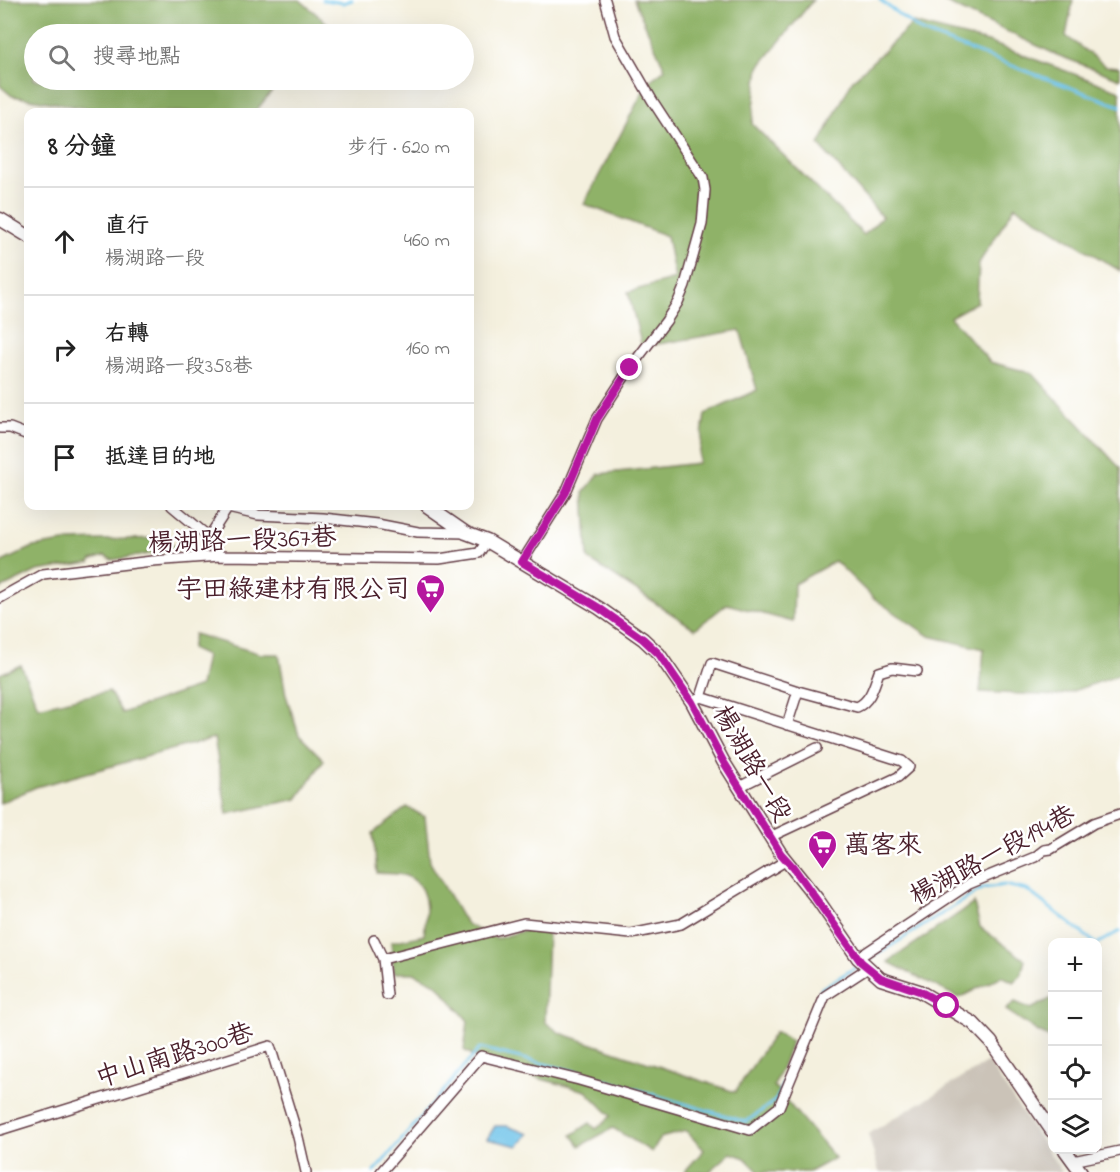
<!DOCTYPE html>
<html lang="zh-TW">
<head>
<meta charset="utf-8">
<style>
	body { margin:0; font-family:"Indie Flower","LXGW WenKai TC",sans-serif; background:#f6f6f6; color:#222 }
	.controls { position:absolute; right:18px; bottom:18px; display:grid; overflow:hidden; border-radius:12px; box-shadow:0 6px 24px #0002 }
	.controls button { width:54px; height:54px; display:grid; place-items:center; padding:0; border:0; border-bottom:2px solid #e0e0e0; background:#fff; color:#222; font:30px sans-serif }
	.stop { position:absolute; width:18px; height:18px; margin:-14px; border:4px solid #b5179e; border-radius:50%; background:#fff }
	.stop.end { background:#b5179e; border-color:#fff; box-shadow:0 2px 6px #0008 }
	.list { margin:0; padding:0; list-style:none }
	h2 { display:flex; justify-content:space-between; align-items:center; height:78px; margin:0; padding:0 24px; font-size:26px }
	h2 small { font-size:20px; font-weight:400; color:#767676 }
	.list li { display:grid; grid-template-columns:39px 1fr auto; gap:18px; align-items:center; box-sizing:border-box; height:108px; padding:0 24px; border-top:2px solid #e0e0e0 }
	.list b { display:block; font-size:22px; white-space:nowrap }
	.list p { margin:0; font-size:20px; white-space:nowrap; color:#767676 }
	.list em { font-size:20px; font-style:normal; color:#767676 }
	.icon { flex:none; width:33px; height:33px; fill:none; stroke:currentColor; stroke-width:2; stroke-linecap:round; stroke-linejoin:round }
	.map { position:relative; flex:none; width:1120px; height:1172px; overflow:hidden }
	.search { position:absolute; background:#fff; box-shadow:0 6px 24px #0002; left:24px; top:24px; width:450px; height:66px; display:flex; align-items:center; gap:15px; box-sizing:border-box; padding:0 21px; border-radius:33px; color:#767676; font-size:22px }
	.panel { position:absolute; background:#fff; box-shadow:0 6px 24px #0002; left:24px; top:108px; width:450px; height:402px; border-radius:12px }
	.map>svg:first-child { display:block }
	.industrial { fill:#cbc3b8 }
	.forest { fill:#8fb267; stroke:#6c6849; stroke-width:1.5 }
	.water { fill:#6cc2e9; stroke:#5b708a; stroke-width:1.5 }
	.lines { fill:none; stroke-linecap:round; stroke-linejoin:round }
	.stream { stroke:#6cc2e9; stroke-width:3 }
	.street-casing { stroke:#643e46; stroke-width:12 }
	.secondary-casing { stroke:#643e46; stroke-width:15 }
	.street { stroke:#fff; stroke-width:9 }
	.secondary { stroke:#fff; stroke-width:12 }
	.route { stroke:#b5179e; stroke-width:8 }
	.labels { text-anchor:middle; stroke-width:5; stroke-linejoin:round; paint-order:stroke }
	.street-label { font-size:26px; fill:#4a1f2b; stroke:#fff }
	.poi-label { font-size:26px; fill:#4a1f2b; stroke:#fff; text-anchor:end }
</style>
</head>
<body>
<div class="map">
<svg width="1120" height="1172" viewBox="0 0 1120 1172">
	<rect width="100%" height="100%" fill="#fff"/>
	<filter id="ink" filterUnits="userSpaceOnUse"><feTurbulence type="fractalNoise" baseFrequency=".0167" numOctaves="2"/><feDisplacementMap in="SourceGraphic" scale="12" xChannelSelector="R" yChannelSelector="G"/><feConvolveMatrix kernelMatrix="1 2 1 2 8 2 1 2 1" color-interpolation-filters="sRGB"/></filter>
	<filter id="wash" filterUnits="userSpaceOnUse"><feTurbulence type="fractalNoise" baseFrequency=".008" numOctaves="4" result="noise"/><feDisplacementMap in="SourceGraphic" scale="24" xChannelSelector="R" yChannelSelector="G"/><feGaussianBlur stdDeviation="1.35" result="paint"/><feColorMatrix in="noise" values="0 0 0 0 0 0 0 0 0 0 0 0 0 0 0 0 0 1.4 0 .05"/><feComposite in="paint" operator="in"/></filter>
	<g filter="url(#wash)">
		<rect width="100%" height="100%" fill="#f4f0de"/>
		<!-- industrial -->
		<path class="industrial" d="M988 1062 1062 1172H879L868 1134Z"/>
		<!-- forest -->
		<path class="forest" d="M0 0H300L327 23 318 34H34V80H281L255 112H110L12 96 0 86Z
			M634 0H813L759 67 752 124 864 235 882 217 819 145 852 81 913 23 988 42 1120 91V271L1015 206 979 263 977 302 950 317 990 362 1032 373 1120 468V675L1058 696 980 692 984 649 929 636 872 597 835 561 794 584 793 622 727 604 695 629 588 559 584 492 599 474 698 463 705 414 757 390 740 330 642 347 628 292 675 279 667 236 584 204 648 82 665 69Z
			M940 0H1073L1066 36 1106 66 1120 67V79L1057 55Z
			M159 538 180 549 112 560 105 556 92 560 90 563 37 571 0 589V563L33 547 70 541Z
			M194 634 261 654H279L286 695 299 735 324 760 297 799 227 814 214 738 36 787 0 803V674L21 665 38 707 109 691 122 713 200 686 206 656 191 649Z
			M407 807 425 817 430 862 461 916 468 925 496 939 526 930 548 933 545 1022 560 1033 735 1092 775 1032 792 1041 774 1086 835 1158 809 1172H759L745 1158 731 1153 709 1172H684L704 1150 686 1131 660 1138 652 1152 613 1128 580 1146 572 1135 590 1123 596 1129 611 1116 586 1091 489 1065 464 1050 468 1021 438 985 414 973H394L391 942 424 935C427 915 430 884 406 876 398 873 386 874 377 873L373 833Z
			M974 903 980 927 1025 960 1021 975 1014 982 1002 976 959 998 888 962Z
			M1052 998V1039L1037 1031 1006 1010 1015 1002 1031 1009Z"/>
		<!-- water -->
		<path class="water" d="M495 1126H507L529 1134 518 1146 487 1139Z"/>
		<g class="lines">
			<!-- stream -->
			<path class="stream" d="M323 0 343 3 352 0
				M880 0 922 32 1120 106
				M1098 943 1120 931
				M867 961 983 888 1005 885 1027 890 1094 942
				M374 1172 480 1048 581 1073 746 1122 776 1100 822 988 861 964"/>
		</g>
	</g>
	<g filter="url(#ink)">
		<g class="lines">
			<defs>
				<path id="street" d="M0 428H10L28 435
					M172 506 209 537 220 556
					M228 508 258 515 323 518 377 524 418 532 466 533
					M209 537 229 506
					M522 562 566 492 597 419 630 368 666 321 678 302 685 285 702 224 705 190 703 178 652 100 615 36 605 0
					M0 598 43 574 152 561 220 556 439 559 479 553 487 541
					M701 697 902 761 909 767 898 777 770 837
					M696 699 701 697 712 663 798 691 857 707C871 701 874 685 879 672L892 668 917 671
					M787 725 798 691
					M739 787 817 748
					M374 940 383 959 387 995
					M858 958 969 884 1035 857 1044 850 1051 849 1094 823 1120 814
					M383 959 524 923 631 934 681 924 787 860
					M0 1130 270 1046 298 1137 306 1172
					M1073 1161 1120 1151
					M381 1172 481 1056 579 1080 750 1130 779 1107 825 996 868 968"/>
				<path id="secondary" d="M0 219 28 236
					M427 506 466 533 487 541 599 608 643 639 659 654 692 702 723 761 781 854 818 900 858 958 881 979 919 991 973 1023 991 1042 1052 1131
					M1065 1150 1081 1172"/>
			</defs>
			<!-- street casing -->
			<use href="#street" class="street-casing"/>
			<!-- secondary casing -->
			<use href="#secondary" class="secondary-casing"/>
			<!-- street -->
			<use href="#street" class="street"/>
			<!-- secondary -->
			<use href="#secondary" class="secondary"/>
		</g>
	</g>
	<g class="lines" filter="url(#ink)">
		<!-- route -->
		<path class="route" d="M630 368 597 419 566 492 522 562 599 608 643 639 659 654 692 702 723 761 781 854 793 867 861 962 881 978 919 991 947 1006"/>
	</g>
	<!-- icons -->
	<defs>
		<symbol id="supermarket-pin" viewBox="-11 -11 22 30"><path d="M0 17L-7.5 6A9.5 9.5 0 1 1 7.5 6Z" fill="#b5179e" stroke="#fff"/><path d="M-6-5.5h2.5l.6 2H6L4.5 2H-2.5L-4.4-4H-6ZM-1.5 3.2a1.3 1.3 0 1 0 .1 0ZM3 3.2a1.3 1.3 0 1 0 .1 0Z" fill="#fff"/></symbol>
	</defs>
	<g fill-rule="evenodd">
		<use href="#supermarket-pin" x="414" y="572" width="33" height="45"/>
		<use href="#supermarket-pin" x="806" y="828" width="33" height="45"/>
	</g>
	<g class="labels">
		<!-- street labels -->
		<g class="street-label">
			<text transform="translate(242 539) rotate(-2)" y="9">楊湖路一段367巷</text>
			<text transform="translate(753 763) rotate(60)" y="9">楊湖路一段</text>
			<text transform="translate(992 854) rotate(-28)" y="9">楊湖路一段194巷</text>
			<text transform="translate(174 1054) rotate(-17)" y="9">中山南路300巷</text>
		</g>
		<!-- poi labels -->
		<g class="poi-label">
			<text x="410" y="597">宇田綠建材有限公司</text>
			<text x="844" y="853" text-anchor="start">萬客來</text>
		</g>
	</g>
</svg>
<div class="controls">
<button>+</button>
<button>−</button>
<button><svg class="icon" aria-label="locate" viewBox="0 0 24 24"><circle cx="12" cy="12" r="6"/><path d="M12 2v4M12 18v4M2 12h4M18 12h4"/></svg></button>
<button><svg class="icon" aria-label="layers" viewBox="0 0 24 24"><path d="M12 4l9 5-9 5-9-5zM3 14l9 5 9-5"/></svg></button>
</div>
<div class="stop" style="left:947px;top:1006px"></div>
<div class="stop end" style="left:630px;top:368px"></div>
<div class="search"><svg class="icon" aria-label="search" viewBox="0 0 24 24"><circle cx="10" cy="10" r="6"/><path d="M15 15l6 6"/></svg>搜尋地點</div>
<section class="panel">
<h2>8 分鐘<small>步行 · 620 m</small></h2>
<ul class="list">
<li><svg class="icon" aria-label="ahead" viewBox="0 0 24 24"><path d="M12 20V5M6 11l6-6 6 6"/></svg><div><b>直行</b><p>楊湖路一段</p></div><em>460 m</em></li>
<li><svg class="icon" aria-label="right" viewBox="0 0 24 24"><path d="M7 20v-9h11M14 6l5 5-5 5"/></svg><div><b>右轉</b><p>楊湖路一段358巷</p></div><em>160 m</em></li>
<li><svg class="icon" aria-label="arrive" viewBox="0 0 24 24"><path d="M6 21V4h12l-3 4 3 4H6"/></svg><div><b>抵達目的地</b></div></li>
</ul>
</section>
</div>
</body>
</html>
